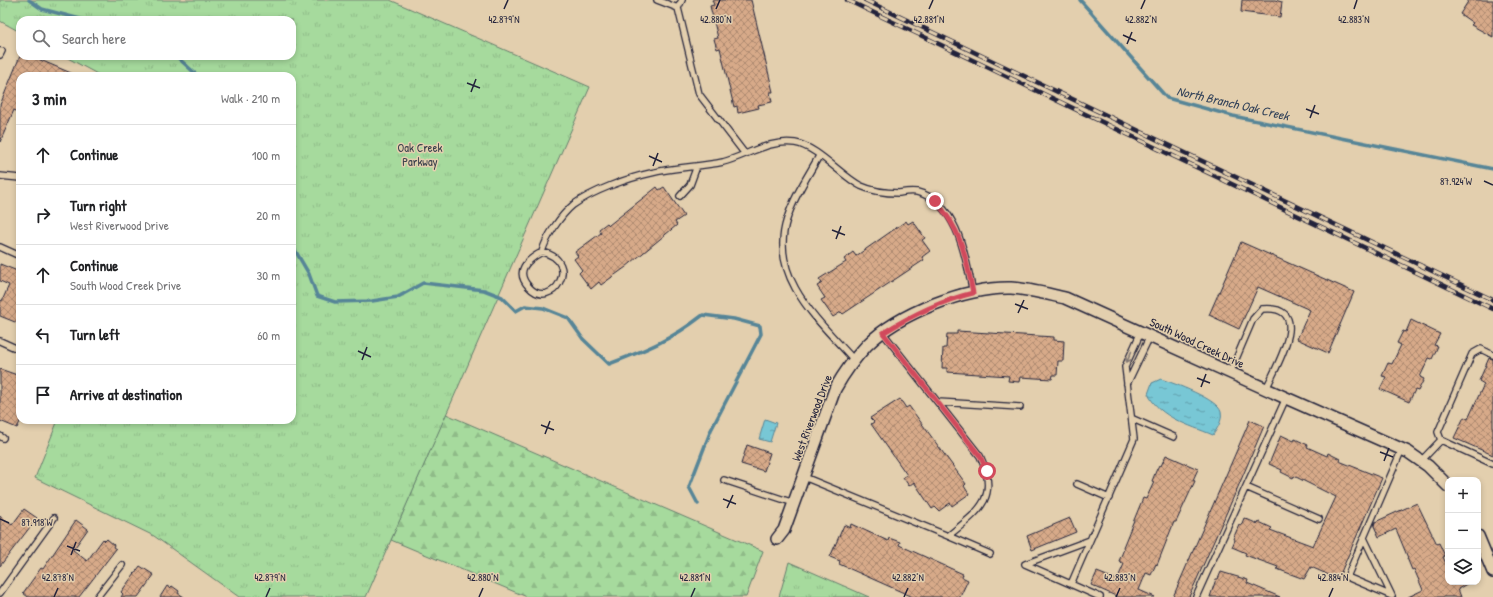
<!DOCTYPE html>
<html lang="en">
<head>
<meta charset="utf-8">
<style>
	body { margin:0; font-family:"Patrick Hand",sans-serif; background:#f6f6f6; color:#202124 }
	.controls { position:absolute; right:12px; bottom:12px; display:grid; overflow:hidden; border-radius:8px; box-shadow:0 2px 6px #0003 }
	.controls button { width:36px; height:36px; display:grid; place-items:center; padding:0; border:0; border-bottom:1px solid #e0e0e0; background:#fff; color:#202124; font:20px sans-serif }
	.stop { position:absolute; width:12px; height:12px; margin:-9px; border:3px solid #d1495b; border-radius:50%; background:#fff }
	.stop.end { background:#d1495b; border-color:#fff; box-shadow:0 1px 4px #0008 }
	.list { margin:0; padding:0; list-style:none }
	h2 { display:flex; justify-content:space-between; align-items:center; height:52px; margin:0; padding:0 16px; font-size:17px }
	h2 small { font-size:13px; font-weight:400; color:#757577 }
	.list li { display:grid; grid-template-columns:26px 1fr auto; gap:12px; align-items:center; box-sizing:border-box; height:60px; padding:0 16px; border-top:1px solid #e0e0e0 }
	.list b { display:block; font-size:15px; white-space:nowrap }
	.list p { margin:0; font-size:13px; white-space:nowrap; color:#757577 }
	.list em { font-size:13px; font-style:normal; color:#757577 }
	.icon { flex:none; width:22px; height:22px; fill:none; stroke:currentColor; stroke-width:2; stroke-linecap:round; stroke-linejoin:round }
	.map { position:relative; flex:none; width:1493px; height:597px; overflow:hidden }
	.search { position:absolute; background:#fff; box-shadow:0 2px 6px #0003; left:16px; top:16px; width:280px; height:44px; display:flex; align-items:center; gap:10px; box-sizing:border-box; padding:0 14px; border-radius:12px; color:#757577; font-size:15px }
	.panel { position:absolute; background:#fff; box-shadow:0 2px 6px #0003; left:16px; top:72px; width:280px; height:352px; border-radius:12px }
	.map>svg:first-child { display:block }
	.forest { fill:url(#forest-firs); stroke:#647e6c }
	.park { fill:url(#park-tufts); stroke:#647e6c }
	.water { fill:url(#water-ripples); stroke:#568597 }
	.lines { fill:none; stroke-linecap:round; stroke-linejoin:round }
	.stream { stroke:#568597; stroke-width:3.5 }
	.building { fill:url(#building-cross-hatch); stroke:#22223b }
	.lane-casing { stroke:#22223b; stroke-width:8 }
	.street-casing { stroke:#22223b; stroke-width:14 }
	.lane { stroke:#e3cfae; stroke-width:5.5 }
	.street { stroke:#e3cfae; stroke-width:11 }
	.rail-casing { stroke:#22223b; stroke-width:4.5 }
	.rail { stroke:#e3cfae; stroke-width:3; stroke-dasharray:9; stroke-linecap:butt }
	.oneway { stroke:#827874 }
	.route { stroke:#d1495b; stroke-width:5 }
	.ticks { fill:none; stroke:#22223b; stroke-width:1.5 }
	.labels { text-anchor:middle; stroke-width:3; stroke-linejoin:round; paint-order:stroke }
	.park-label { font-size:12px; fill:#363e4a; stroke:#e3cfae }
	.street-label { font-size:12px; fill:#22223b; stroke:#e3cfae }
	.water-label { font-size:13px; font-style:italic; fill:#33435a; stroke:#e3cfae }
	.ticks-label { font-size:10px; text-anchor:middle; fill:#22223b; stroke:#e3cfae; stroke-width:3; stroke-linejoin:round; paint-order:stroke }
</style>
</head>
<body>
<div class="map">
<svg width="1493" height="597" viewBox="0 0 1493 597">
	<defs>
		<pattern id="forest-firs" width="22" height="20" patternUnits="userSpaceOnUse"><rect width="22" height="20" fill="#a6da9d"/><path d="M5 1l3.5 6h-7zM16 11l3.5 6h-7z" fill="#8fbb88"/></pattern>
		<pattern id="park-tufts" width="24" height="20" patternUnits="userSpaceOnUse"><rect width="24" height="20" fill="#a6da9d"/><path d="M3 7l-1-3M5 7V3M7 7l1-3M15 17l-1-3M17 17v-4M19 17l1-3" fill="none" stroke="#8fbb88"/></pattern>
		<pattern id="water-ripples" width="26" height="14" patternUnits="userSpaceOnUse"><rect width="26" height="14" fill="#78c7d5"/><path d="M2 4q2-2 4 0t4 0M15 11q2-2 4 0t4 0" fill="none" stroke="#62a1ae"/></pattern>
		<pattern id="building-cross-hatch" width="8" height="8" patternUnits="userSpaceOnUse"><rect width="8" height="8" fill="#d7aa89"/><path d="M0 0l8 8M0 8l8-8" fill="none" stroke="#ae8a71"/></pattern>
	</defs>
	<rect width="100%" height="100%" fill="#e3cfae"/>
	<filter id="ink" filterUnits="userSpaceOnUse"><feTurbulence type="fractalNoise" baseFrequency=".025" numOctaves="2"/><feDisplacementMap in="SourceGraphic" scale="8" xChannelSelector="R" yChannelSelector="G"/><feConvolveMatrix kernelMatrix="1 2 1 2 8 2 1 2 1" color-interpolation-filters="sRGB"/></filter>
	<g filter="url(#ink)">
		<!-- forest -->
		<path class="forest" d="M446 414 763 551 746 597H527L391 540Z"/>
		<!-- park -->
		<path class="park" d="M0 0H390L590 87 366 597H239L154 536 35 478 58 420H292V76H101L64 56H292V20H20V32L0 21Z
			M789 562 869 597H779Z"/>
		<!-- water -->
		<path class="water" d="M1161 379C1173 383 1218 399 1221 412 1223 420 1217 429 1213 435 1189 425 1160 418 1148 394L1152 383Z
			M765 419 776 423 770 442 759 439Z"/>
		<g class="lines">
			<!-- stream -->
			<path class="stream" d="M29 0 42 9 84 20
				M1080 0 1167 98 1233 116 1493 169
				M176 56 198 76
				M292 245 309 274 317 296 335 302 372 301 398 297 423 283 484 290 502 297 516 311 525 306 543 308 568 318 583 339 609 364C646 350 671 340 703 315L734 319 760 326 761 334 711 430 689 487 698 504"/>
		</g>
		<!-- building -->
		<path class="building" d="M712 0H751L773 92H770L772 102 758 105 759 108 738 113 737 106 734 107 720 48 717 49 714 39 718 38 710 6 714 5Z
			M1242 0H1275L1282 2 1280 17 1241 12Z
			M1469 0H1493V37L1471 25 1473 23 1460 14Z
			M20 56H31L78 76H20V113L14 110 0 142V105Z
			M657 187 659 190 664 187 684 216 675 222 677 225 626 267 601 285 599 282 591 289 579 273 582 270 574 259 578 256 575 252 601 233 599 229 607 223 609 225Z
			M906 221 908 224 913 221 925 238 922 240 930 251 922 257 924 260 843 314 841 312 833 317 821 300 825 298 817 286 822 283 819 279 846 262 844 259 853 252 856 256Z
			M1241 242 1354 292 1328 353 1297 339 1310 310 1258 287 1239 329 1209 315Z
			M0 264 20 272V324L0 316V300L2 301 9 285 0 281Z
			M1411 320 1440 334 1434 345 1438 346 1432 359 1429 358 1420 377 1424 379 1418 391 1415 390 1409 402 1380 389 1386 377 1382 376 1388 363 1392 364 1401 345 1397 343 1403 331 1406 332Z
			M957 331 1054 337V340L1064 341 1063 361H1058L1057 375H1053L1052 379 1020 377 1019 382 1008 381 1009 376 947 372V368H942L943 348H946L947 334H957Z
			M1489 358 1493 359V455L1454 438 1464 417 1468 419 1484 384 1479 381Z
			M0 369 20 376V422L17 428 0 421Z
			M900 399 906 408 909 406 966 484 964 486 969 494 952 506 950 503 939 511 935 507 932 509 914 482 909 486 903 477 907 475 871 424 874 422 870 418Z
			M1250 420 1264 426 1238 487 1189 597H1173Z
			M1281 435 1294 441 1295 439 1308 445 1307 447 1327 456 1328 453 1340 459 1339 461 1382 478 1338 579 1311 567 1304 579 1277 569 1278 567 1245 555 1246 553 1232 547 1235 540 1233 539 1239 525 1241 526 1244 518 1258 524 1259 522 1272 528 1270 530 1313 546 1336 497 1294 476 1293 478 1281 472 1282 470 1269 464Z
			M747 445 770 453 764 471 741 464Z
			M1166 455 1198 469 1193 480 1195 481 1176 522H1174L1157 565 1156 564 1151 575 1146 573 1139 590 1155 597H1118L1091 585 1097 572 1117 580 1124 564 1119 561 1124 549 1123 547 1143 498 1146 499 1154 482 1152 481 1156 471 1159 465 1161 466Z
			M1417 503 1431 532 1437 544 1439 543 1445 556 1443 557 1448 568V582H1470L1458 589 1461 597H1408L1423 590 1414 569 1412 570 1407 558H1408L1396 529 1379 537 1374 526 1375 522Z
			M24 509 37 518 0 566V516L12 525Z
			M1070 518 1076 532 1032 550 1027 536Z
			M76 520 88 529 73 550 87 561 103 539 105 541 107 539 114 545 113 547 116 549 79 597H28L23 593 41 568 43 569Z
			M851 524 888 541 889 538 900 542 899 545 963 574 962 577 968 580 960 597H913L839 564 840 561 830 557 844 525 850 528Z
			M140 566 154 575 138 597H121L123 594 121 592Z
			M1221 572 1248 580 1247 583 1280 597H1210L1216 579H1218Z
			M167 586 170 588 172 586 179 591 178 593 184 597H160Z"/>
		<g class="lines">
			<defs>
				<path id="lane" d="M657 0 678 8
					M682 0 678 8 699 94 745 154
					M0 51H2L0 55
					M819 156C808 176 794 196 787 219 768 277 819 321 854 360
					M0 176 20 178
					M680 196 690 185 697 166
					M0 247 20 256
					M542 252C583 261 552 312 529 287 514 271 527 260 542 252 546 237 561 215 573 205 592 191 628 178 651 173 675 167 699 167 723 162 746 156 770 139 795 143 818 147 840 175 861 186 872 191 887 193 899 193 905 192 912 191 917 192 958 202 966 259 973 293
					M0 341 20 350
					M1230 373 1253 319 1262 309C1315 304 1276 366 1266 389
					M1127 384 1150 336
					M938 402 1020 407
					M1133 419 1174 437
					M0 436 3 438
					M1441 440 1493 464
					M1421 461 1441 440 1438 432 1472 354 1481 349 1493 355
					M804 477 948 536C979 511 1000 498 980 456L883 333
					M724 480 794 503
					M1077 484 1109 498
					M1246 487 1319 519
					M948 536 990 554
					M1364 538 1392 596 1347 577 1402 449
					M1090 540 1025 564 1100 597
					M1071 584 1134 439 1125 367 1141 332
					M0 593 54 518
					M97 597 122 565
					M1196 597 1286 398"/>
				<path id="street" d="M1478 536 1493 572
					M777 539 784 530 835 389C844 373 854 359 867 345 899 313 966 287 1011 288 1029 289 1047 294 1065 298L1286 398 1408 452 1428 466 1448 486"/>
			</defs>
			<!-- lane casing -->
			<use href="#lane" class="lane-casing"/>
			<!-- street casing -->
			<use href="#street" class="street-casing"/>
			<!-- lane -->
			<use href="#lane" class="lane"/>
			<!-- street -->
			<use href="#street" class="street"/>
			<defs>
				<path id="rail" d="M847 0 1493 309
					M865 0 1493 300"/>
			</defs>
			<!-- rail casing -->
			<use href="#rail" class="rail-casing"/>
			<!-- rail -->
			<use href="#rail" class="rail"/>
		</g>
		<!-- one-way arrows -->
		<defs><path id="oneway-shaft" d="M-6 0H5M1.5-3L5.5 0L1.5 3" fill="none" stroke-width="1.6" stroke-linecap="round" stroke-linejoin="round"/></defs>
		<use class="oneway" href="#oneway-shaft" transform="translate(1129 357) rotate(114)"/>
	</g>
	<g class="lines" filter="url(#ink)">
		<!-- route -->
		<path class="route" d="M935 201C961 228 966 257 973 293 940 301 912 315 883 333L980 456 987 471"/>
	</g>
	<!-- ticks -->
	<path class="ticks" d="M504 9 508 0M716 9 720 0M929 9 933 0M1141 9 1145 0M1354 9 1357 0M1123 35 1136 41M1127 44 1132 32M467 83 480 88M471 92 476 79M1306 109 1319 114M1310 118 1315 105M649 156 662 162M653 166 658 153M1484 181 1493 185M832 230 845 235M836 239 841 226M1015 304 1028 309M1018 313 1024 300M358 351 371 357M362 360 367 347M1197 378 1210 383M1201 387 1206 374M541 425 554 430M545 434 550 421M1380 452 1393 457M1384 461 1389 448M723 499 736 504M727 508 733 495M0 519 9 523M67 546 80 551M71 555 76 542M54 597 58 588M266 597 270 588M479 597 483 588M691 597 695 588M904 597 908 588M1116 597 1120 588M1329 597 1333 588"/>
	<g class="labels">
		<!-- park labels -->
		<g class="park-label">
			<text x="420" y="152">Oak Creek<tspan x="420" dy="14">Parkway</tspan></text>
		</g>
		<!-- street labels -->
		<g class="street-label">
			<text transform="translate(1197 343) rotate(25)" y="4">South Wood Creek Drive</text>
			<text transform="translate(812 418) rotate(-69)" y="4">West Riverwood Drive</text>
		</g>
		<!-- water labels -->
		<g class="water-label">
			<text transform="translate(1233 103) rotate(13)" y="5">North Branch Oak Creek</text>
		</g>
	</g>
	<g class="ticks-label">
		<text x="1354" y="23">42.883°N</text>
		<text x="504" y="23">42.879°N</text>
		<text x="716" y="23">42.880°N</text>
		<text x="929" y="23">42.881°N</text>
		<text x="1141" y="23">42.882°N</text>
		<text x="1456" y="185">87.924°W</text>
		<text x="37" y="526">87.918°W</text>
		<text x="58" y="581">42.878°N</text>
		<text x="270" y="581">42.879°N</text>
		<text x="483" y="581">42.880°N</text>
		<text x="695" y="581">42.881°N</text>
		<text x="908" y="581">42.882°N</text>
		<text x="1120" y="581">42.883°N</text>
		<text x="1333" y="581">42.884°N</text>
	</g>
</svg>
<div class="controls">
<button>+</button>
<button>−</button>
<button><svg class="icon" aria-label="layers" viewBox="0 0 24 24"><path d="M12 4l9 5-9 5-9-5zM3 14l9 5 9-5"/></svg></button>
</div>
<div class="stop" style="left:987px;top:471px"></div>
<div class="stop end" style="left:935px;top:201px"></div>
<div class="search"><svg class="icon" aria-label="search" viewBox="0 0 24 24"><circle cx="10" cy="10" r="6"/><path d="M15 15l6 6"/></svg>Search here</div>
<section class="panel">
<h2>3 min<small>Walk · 210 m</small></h2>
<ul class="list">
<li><svg class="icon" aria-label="ahead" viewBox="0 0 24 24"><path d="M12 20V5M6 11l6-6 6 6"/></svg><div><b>Continue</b></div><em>100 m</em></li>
<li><svg class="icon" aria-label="right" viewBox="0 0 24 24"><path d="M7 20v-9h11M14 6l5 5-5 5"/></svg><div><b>Turn right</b><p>West Riverwood Drive</p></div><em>20 m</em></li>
<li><svg class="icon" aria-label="ahead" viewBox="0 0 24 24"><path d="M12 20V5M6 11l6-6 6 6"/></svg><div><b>Continue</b><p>South Wood Creek Drive</p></div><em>30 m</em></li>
<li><svg class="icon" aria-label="left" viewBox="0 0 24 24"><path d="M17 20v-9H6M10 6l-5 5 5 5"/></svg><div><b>Turn left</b></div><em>60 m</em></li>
<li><svg class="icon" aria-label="arrive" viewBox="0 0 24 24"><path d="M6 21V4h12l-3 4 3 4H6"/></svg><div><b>Arrive at destination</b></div></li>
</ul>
</section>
</div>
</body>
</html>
